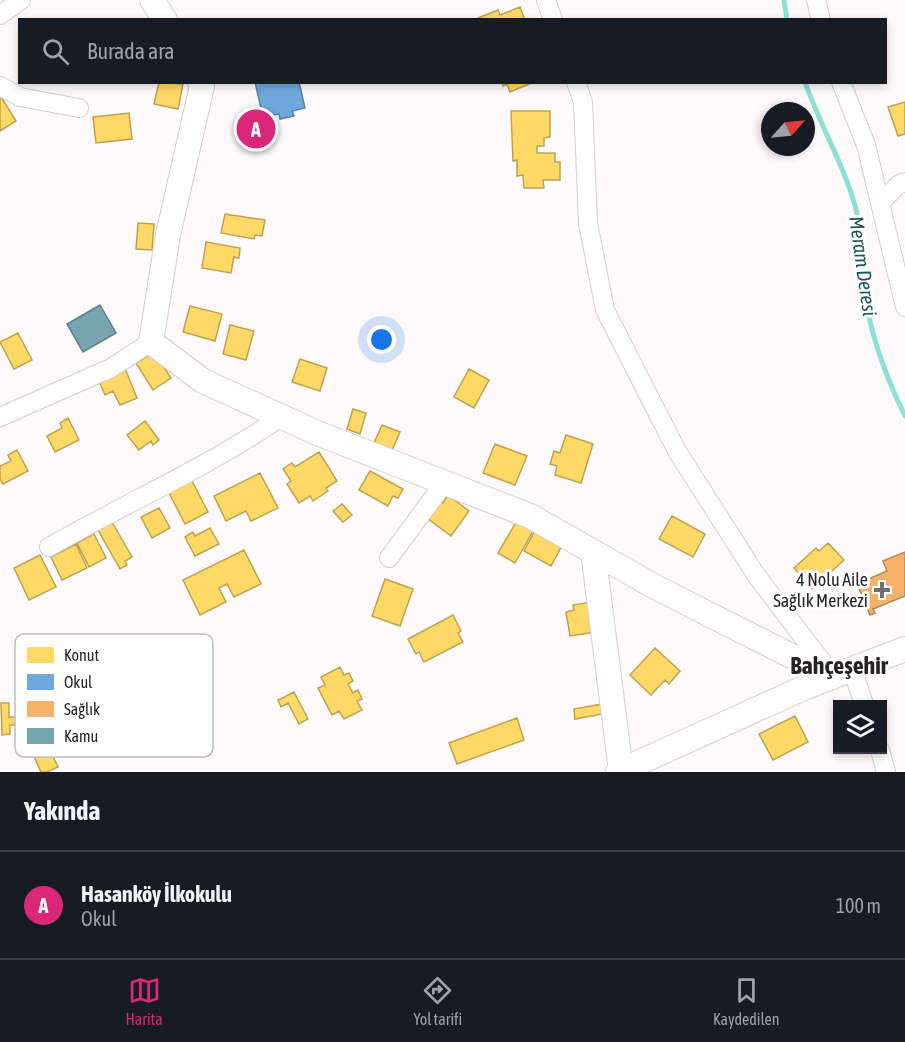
<!DOCTYPE html>
<html lang="tr">
<head>
<meta charset="utf-8">
<style>
	body { margin:0; font-family:"Asap Condensed",sans-serif; background:#20242c; color:#f1f3f6 }
	.controls { position:absolute; right:18px; bottom:18px; display:grid; overflow:hidden; border-radius:0px; box-shadow:0 3px 9px #0003 }
	.controls button { width:54px; height:54px; display:grid; place-items:center; padding:0; border:0; border-bottom:2px solid #363941; background:#171b24; color:#f1f3f6; font:30px sans-serif }
	.compass { position:absolute; left:761px; top:102px; width:54px; height:54px; border-radius:50%; background:#171b24; box-shadow:0 3px 9px #0003; rotate:63deg }
	.you { position:absolute; left:382px; top:340px; width:21px; height:21px; margin:-15px; border:4px solid #fff; border-radius:50%; background:#1a73e8; box-shadow:0 0 0 9px #1a73e833 }
	.badge { display:grid; place-items:center; width:39px; height:39px; border-radius:50%; background:#db2777; color:#fff; font-size:20px; font-weight:700 }
	.pin { position:absolute; translate:-50% -50%; border:3px solid #fff; box-shadow:0 2px 6px #0006 }
	.list { margin:0; padding:0; list-style:none }
	h2 { display:flex; justify-content:space-between; align-items:center; height:78px; margin:0; padding:0 24px; font-size:26px }
	h2 small { font-size:20px; font-weight:400; color:#9ea1a6 }
	.list li { display:grid; grid-template-columns:39px 1fr auto; gap:18px; align-items:center; box-sizing:border-box; height:108px; padding:0 24px; border-top:2px solid #363941 }
	.list b { display:block; font-size:22px; white-space:nowrap }
	.list p { margin:0; font-size:20px; white-space:nowrap; color:#9ea1a6 }
	.list em { font-size:20px; font-style:normal; color:#9ea1a6 }
	.icon { flex:none; width:33px; height:33px; fill:none; stroke:currentColor; stroke-width:2; stroke-linecap:round; stroke-linejoin:round }
	.map { position:relative; flex:none; width:905px; height:772px; overflow:hidden }
	.search { position:absolute; background:#171b24; box-shadow:0 3px 9px #0003; left:18px; right:18px; top:18px; height:66px; display:flex; align-items:center; gap:15px; box-sizing:border-box; padding:0 21px; border-radius:0px; color:#9ea1a6; font-size:22px }
	.sheet { height:186px; background:#171b24 }
	nav { display:flex; justify-content:space-around; align-items:center; box-sizing:border-box; height:84px; border-top:2px solid #363941; background:#171b24; font-size:16px; color:#9ea1a6 }
	nav a { display:grid; justify-items:center; gap:3px }
	nav .on { color:#db2777 }
	.map>svg:first-child { display:block }
	.homes { fill:#ffd966; stroke:#bea252; stroke-width:1.5 }
	.schools { fill:#6fa8dc; stroke:#5980a5; stroke-width:1.5 }
	.health { fill:#f6b26b; stroke:#b88756; stroke-width:1.5 }
	.public { fill:#76a5af; stroke:#5e7e86; stroke-width:1.5 }
	.lines { fill:none; stroke-linecap:round; stroke-linejoin:round }
	.stream { stroke:#8de0d3; stroke-width:5 }
	.street-casing { stroke:#d3cfd1; stroke-width:20 }
	.secondary-casing { stroke:#d3cfd1; stroke-width:26 }
	.street { stroke:#fffeff; stroke-width:18 }
	.secondary { stroke:#fffeff; stroke-width:24 }
	.poi-dot { fill:#726e70; stroke:#fff; stroke-width:2 }
	.labels { text-anchor:middle; stroke-width:6; stroke-linejoin:round; paint-order:stroke }
	.poi-label { font-size:18px; fill:#272325; stroke:#fff; text-anchor:end }
	.water-label { font-size:20px; font-style:italic; fill:#21554d; stroke:#fff }
	.district-label { font-size:24px; font-weight:bold; fill:#272325; stroke:#fff }
	.key { fill:#fff; stroke:#bebdbe; stroke-width:1.5 }
	.key-label { font-size:16px; fill:#272325 }
</style>
</head>
<body>
<div class="map">
<svg width="905" height="772" viewBox="0 0 905 772">
	<rect width="100%" height="100%" fill="#fefafc"/>
	<!-- homes -->
	<path class="homes" d="M520 7 525 20H479L478 18 498 10 500 15Z
		M159 82 183 84 178 109 154 104Z
		M502 82H534L510 92 507 84 503 86Z
		M0 95 16 121 0 131Z
		M905 102V134L898 136 888 107Z
		M511 111H550V137L544 138V146H537V153H555V162H560V180H543L544 188H524L523 175 517 176V160L513 161Z
		M129 113 132 139 96 143 93 117Z
		M225 214 265 220 262 236 255 235 254 239 221 233Z
		M138 223 154 224 152 250 136 249Z
		M206 242 240 248 239 258 234 257 231 273 202 268Z
		M190 306 222 314 215 341 183 332Z
		M230 325 254 331 246 360 223 354Z
		M18 333 32 360 14 369 0 342Z
		M154 352 171 378 153 390 136 363Z
		M300 359 327 368 320 391 292 382Z
		M124 366 137 398 120 405 113 391 105 395 97 377Z
		M469 369 489 380 474 408 454 397Z
		M353 409 366 413 360 434 347 429Z
		M68 418 79 440 55 452 47 436 62 428 60 423Z
		M145 421 159 440 153 445 151 441 139 450 127 435Z
		M382 425 400 432 391 453 373 445Z
		M566 435 593 444 581 483 555 475 557 466 550 464 554 451 560 453Z
		M495 444 527 456 515 485 483 473Z
		M17 450 28 471 3 484 0 479V466L11 461 8 455Z
		M319 452 337 481 326 488 328 491 313 501 310 496 299 503 287 484 291 481 283 469 292 463 295 467Z
		M370 471 403 489 398 498 393 496 388 506 359 490Z
		M260 473 278 508 251 521 246 511 226 521 214 496Z
		M191 479 208 512 185 524 168 491Z
		M448 495 469 511 451 536 427 518 440 501 443 503Z
		M342 504 352 515 343 522 333 511Z
		M159 508 170 528 152 538 141 517Z
		M672 516 705 534 693 557 659 539Z
		M518 519 534 529 515 563 498 553Z
		M112 522 132 557 125 561 127 565 120 569 98 530Z
		M537 527 564 542 551 566 524 551Z
		M210 528 219 544 195 556 185 537 193 532 195 536Z
		M94 534 106 558 89 567 77 543Z
		M828 543 844 560 812 589 794 568 816 548 819 551Z
		M76 544 87 568 62 580 51 557Z
		M244 550 261 584 234 597 227 584 219 588 226 602 200 615 183 580Z
		M40 555 56 587 29 600 14 568Z
		M385 579 413 589 400 626 372 616Z
		M591 602 596 632 570 636 566 612 574 610 573 605Z
		M453 615 461 631 458 633 463 642 424 662 419 652 416 654 408 639Z
		M655 648 680 671 669 684 665 680 651 695 630 675Z
		M340 667 344 675 349 673 353 681 348 684 353 693 358 690 362 699 357 701 362 710 344 719 339 711 332 715 318 688 325 685 321 677Z
		M294 692 308 719 299 724 288 703 281 707 278 700Z
		M1 703H9V717H16V725H10V734L2 735Z
		M602 704 603 714 575 719 574 709Z
		M795 716 808 742 773 760 759 734Z
		M517 718 524 740 457 764 449 743Z
		M48 745 58 767 47 772H41L32 752Z"/>
	<!-- schools -->
	<path class="schools" d="M255 82H299L305 108 292 111 294 116 280 119 279 114 263 117Z"/>
	<!-- health -->
	<path class="health" d="M905 552V596L873 609 875 613 870 615 857 584 887 571 883 561Z"/>
	<!-- public -->
	<path class="public" d="M100 305 116 333 83 352 67 324Z"/>
	<g class="lines">
		<!-- stream -->
		<path class="stream" d="M784 0 787 20
			M805 82C822 131 851 176 860 227 863 247 861 267 864 287 869 332 885 375 905 416"/>
		<defs>
			<path id="street" d="M546 0 553 20
				M816 0 821 20
				M0 15 21 0
				M576 82 583 102 588 223 605 310 677 451 756 575 832 675
				M841 82 866 145 905 307
				M0 86 20 97 79 108
				M880 203 898 185 905 182
				M0 417 111 368 151 342
				M49 547C126 503 208 467 281 417
				M389 558 444 483
				M852 669 864 704
				M880 750 886 772"/>
			<path id="secondary" d="M152 0 165 20
				M200 82 202 86 168 235 151 342 203 381 317 433 530 516 657 588 833 677
				M593 552 621 771
				M618 772 808 686 905 649"/>
		</defs>
		<!-- street casing -->
		<use href="#street" class="street-casing"/>
		<!-- secondary casing -->
		<use href="#secondary" class="secondary-casing"/>
		<!-- street -->
		<use href="#street" class="street"/>
		<!-- secondary -->
		<use href="#secondary" class="secondary"/>
	</g>
	<!-- markers -->
	<path class="poi-dot" d="M879 581h6v6h6v6h-6v6h-6v-6h-6v-6h6z"/>
	<g class="labels">
		<!-- poi labels -->
		<g class="poi-label">
			<text x="868" y="586">4 Nolu Aile<tspan x="868" dy="21">Sağlık Merkezi</tspan></text>
		</g>
		<!-- water labels -->
		<g class="water-label">
			<text transform="translate(863 266) rotate(82)" y="7">Meram Deresi</text>
		</g>
		<!-- district labels -->
		<g class="district-label">
			<text x="839" y="674">Bahçeşehir</text>
		</g>
	</g>
	<!-- legend -->
	<rect x="15" y="634" width="198" height="123" rx="9" class="key"/>
	<rect x="27" y="647" width="27" height="16" fill="#ffd966"/>
	<rect x="27" y="674" width="27" height="16" fill="#6fa8dc"/>
	<rect x="27" y="701" width="27" height="16" fill="#f6b26b"/>
	<rect x="27" y="728" width="27" height="16" fill="#76a5af"/>
	<g class="key-label">
		<text x="64" y="661">Konut</text>
		<text x="64" y="688">Okul</text>
		<text x="64" y="715">Sağlık</text>
		<text x="64" y="742">Kamu</text>
	</g>
</svg>
<div class="controls">
<button><svg class="icon" aria-label="layers" viewBox="0 0 24 24"><path d="M12 4l9 5-9 5-9-5zM3 14l9 5 9-5"/></svg></button>
</div>
<svg class="compass" viewBox="-18 -18 36 36"><path d="M0-13l5 13h-10z" fill="#e53935"/><path d="M0 13l5-13h-10z" fill="#9ea1a6"/></svg>
<div class="you"></div>
<div class="pin badge" style="left:256px;top:129px">A</div>
<div class="search"><svg class="icon" aria-label="search" viewBox="0 0 24 24"><circle cx="10" cy="10" r="6"/><path d="M15 15l6 6"/></svg>Burada ara</div>
</div>
<section class="sheet">
<h2>Yakında<small></small></h2>
<ul class="list">
<li><span class="badge">A</span><div><b>Hasanköy İlkokulu</b><p>Okul</p></div><em>100 m</em></li>
</ul>
</section>
<nav>
<a class="on"><svg class="icon" aria-label="map" viewBox="0 0 24 24"><path d="M3 6l6-2 6 2 6-2v14l-6 2-6-2-6 2zM9 4v14M15 6v14"/></svg>Harita</a>
<a><svg class="icon" aria-label="directions" viewBox="0 0 24 24"><path d="M12 3l9 9-9 9-9-9zM9 14v-3h6M13 9l2 2-2 2"/></svg>Yol tarifi</a>
<a><svg class="icon" aria-label="saved" viewBox="0 0 24 24"><path d="M7 4h10v16l-5-4-5 4z"/></svg>Kaydedilen</a>
</nav>
</body>
</html>
